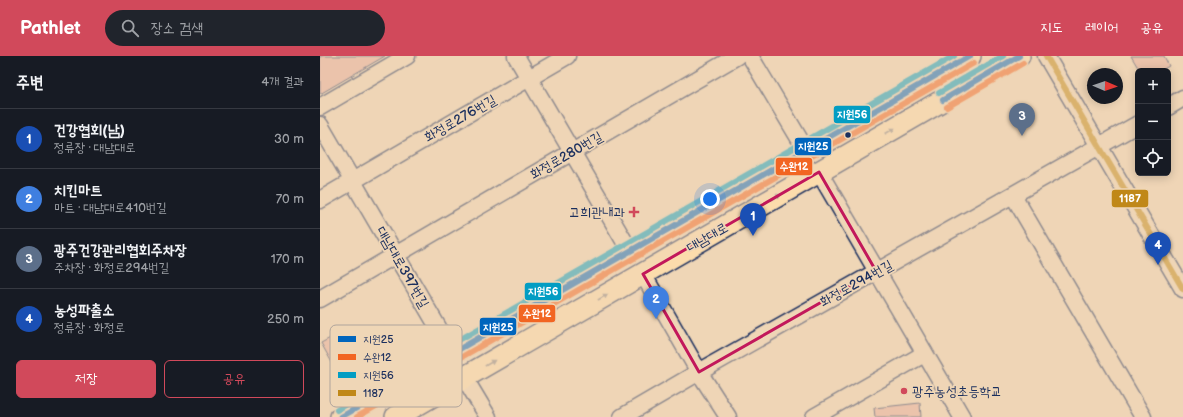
<!DOCTYPE html>
<html lang="ko">
<head>
<meta charset="utf-8">
<style>
	body { margin:0; font-family:"Balsamiq Sans","Poor Story",sans-serif; background:#20242c; color:#f1f3f6 }
	.controls { position:absolute; right:12px; top:12px; display:grid; overflow:hidden; border-radius:6px; box-shadow:0 2px 10px #0003 }
	.controls button { width:36px; height:36px; display:grid; place-items:center; padding:0; border:0; border-bottom:1px solid #363941; background:#171b24; color:#f1f3f6; font:20px sans-serif }
	.compass { position:absolute; left:767px; top:12px; width:36px; height:36px; border-radius:50%; background:#171b24; box-shadow:0 2px 10px #0003; rotate:92deg }
	.you { position:absolute; left:390px; top:143px; width:14px; height:14px; margin:-10px; border:3px solid #fff; border-radius:50%; background:#1a73e8; box-shadow:0 0 0 6px #1a73e833 }
	.badge { display:grid; place-items:center; width:26px; height:26px; border-radius:50%; background:#d1495b; color:#fff; font-size:13px; font-weight:700 }
	.pin { position:absolute; translate:-50% -33px; filter:drop-shadow(0 1px 2px #0008) }
	.pin::after { content:''; position:absolute; top:21px; width:14px; height:12px; background:inherit; clip-path:polygon(0 0,100% 0,50% 100%) }
	.list { margin:0; padding:0; list-style:none }
	h2 { display:flex; justify-content:space-between; align-items:center; height:52px; margin:0; padding:0 16px; font-size:17px }
	h2 small { font-size:13px; font-weight:400; color:#9ea1a6 }
	.list li { display:grid; grid-template-columns:26px 1fr auto; gap:12px; align-items:center; box-sizing:border-box; height:60px; padding:0 16px; border-top:1px solid #363941 }
	.list b { display:block; font-size:15px; white-space:nowrap }
	.list p { margin:0; font-size:13px; white-space:nowrap; color:#9ea1a6 }
	.list em { font-size:13px; font-style:normal; color:#9ea1a6 }
	.actions { display:flex; gap:8px; padding:12px 16px }
	.actions a { flex:1; padding:9px 0; border:1px solid #d1495b; border-radius:6px; text-align:center; font-size:14px; color:#d1495b }
	.actions .main { background:#d1495b; color:#fff }
	.icon { flex:none; width:22px; height:22px; fill:none; stroke:currentColor; stroke-width:2; stroke-linecap:round; stroke-linejoin:round }
	.map { position:relative; flex:none; width:863px; height:361px; overflow:hidden }
	header { display:flex; align-items:center; gap:24px; box-sizing:border-box; height:56px; padding:0 20px; background:#d1495b; color:#fff }
	header strong { font-size:19px }
	nav { display:flex; gap:22px; margin-inline-start:auto; font-size:14px }
	.search { width:280px; height:36px; background:#20242c; display:flex; align-items:center; gap:10px; box-sizing:border-box; padding:0 14px; border-radius:22px; color:#9ea1a6; font-size:15px }
	main { display:flex }
	aside { flex:1; background:#171b24 }
	.map>svg:first-child { display:block }
	.building { fill:#e6ae9e; stroke:#1b2f5e }
	.lines { fill:none; stroke-linecap:round; stroke-linejoin:round }
	.minor-casing { stroke:#1b2f5e; stroke-width:19 }
	.major-casing { stroke:#1b2f5e; stroke-width:24 }
	.minor { stroke:#efd6b6; stroke-width:16 }
	.major { stroke:#fcdcac; stroke-width:21 }
	.bus-1-casing { stroke:#efd6b6; stroke-width:9 }
	.bus-2-casing { stroke:#efd6b6; stroke-width:9 }
	.bus-3-casing { stroke:#efd6b6; stroke-width:9 }
	.bus-4-casing { stroke:#efd6b6; stroke-width:9 }
	.bus-1 { stroke:#0065bd; stroke-width:6 }
	.bus-2 { stroke:#f26522; stroke-width:6 }
	.bus-3 { stroke:#039dc3; stroke-width:6 }
	.bus-4 { stroke:#c08818; stroke-width:6 }
	.oneway { fill:#8c8685 }
	.marked { fill:none; stroke:#c2185b; stroke-width:3; stroke-linejoin:round }
	.bus-dot { fill:#1b2f5e; stroke:#efd6b6; stroke-width:1.5 }
	.poi-dot { fill:#d1495b; stroke:#efd6b6; stroke-width:1.5 }
	.labels { text-anchor:middle; stroke-width:3.5; stroke-linejoin:round; paint-order:stroke }
	.street-label { font-size:14px; fill:#1b2f5e; stroke:#efd6b6 }
	.poi-label { font-size:14px; fill:#1b2f5e; stroke:#efd6b6; text-anchor:end }
	.key { fill:#efd6b6; stroke:#afa49c; stroke-width:1 }
	.key-label { font-size:11px; fill:#1b2f5e }
	.line-badge { stroke:#efd6b6; stroke-width:1.5 }
	.badge-label { font-size:11px; text-anchor:middle; font-weight:bold; fill:#fff }
</style>
</head>
<body>
<header>
<strong>Pathlet</strong>
<div class="search"><svg class="icon" aria-label="search" viewBox="0 0 24 24"><circle cx="10" cy="10" r="6"/><path d="M15 15l6 6"/></svg>장소 검색</div>
<nav><a>지도</a><a>레이어</a><a>공유</a></nav>
</header>
<main>
<aside>
<h2>주변<small>4개 결과</small></h2>
<ul class="list">
<li><span class="badge" style="background:#1a4fb4">1</span><div><b>건강협회(남)</b><p>정류장 · 대남대로</p></div><em>30 m</em></li>
<li><span class="badge" style="background:#3f7fe0">2</span><div><b>치킨마트</b><p>마트 · 대남대로410번길</p></div><em>70 m</em></li>
<li><span class="badge" style="background:#5c6f8a">3</span><div><b>광주건강관리협회주차장</b><p>주차장 · 화정로294번길</p></div><em>170 m</em></li>
<li><span class="badge" style="background:#1a4fb4">4</span><div><b>농성파출소</b><p>정류장 · 화정로</p></div><em>250 m</em></li>
</ul>
<div class="actions"><a class="main">저장</a><a>공유</a></div>
</aside>
<div class="map">
<svg width="863" height="361" viewBox="0 0 863 361">
	<rect width="100%" height="100%" fill="#efd6b6"/>
	<filter id="ink" filterUnits="userSpaceOnUse"><feTurbulence type="fractalNoise" baseFrequency=".025" numOctaves="2"/><feDisplacementMap in="SourceGraphic" scale="8" xChannelSelector="R" yChannelSelector="G"/><feConvolveMatrix kernelMatrix="1 2 1 2 8 2 1 2 1" color-interpolation-filters="sRGB"/></filter>
	<g filter="url(#ink)">
		<!-- building -->
		<path class="building" d="M0 0H65L0 38Z
			M811 0H844L849 10 840 15H820Z
			M18 278 41 319 24 328 1 287Z
			M600 347 601 361H555L554 352Z"/>
		<g class="lines">
			<defs>
				<path id="minor" d="M196 0 310 195
					M430 0 486 94
					M726 0 863 233
					M0 51 87 0
					M848 51 863 42
					M0 69 133 297
					M499 116 642 361
					M693 139 823 361
					M0 144 247 0
					M323 218 379 316 408 361
					M0 243 417 0
					M144 321 168 361
					M302 361 379 316 818 68
					M494 361 604 298"/>
				<path id="major" d="M21 361 650 0
					M76 361 699 0"/>
			</defs>
			<!-- minor casing -->
			<use href="#minor" class="minor-casing"/>
			<!-- major casing -->
			<use href="#major" class="major-casing"/>
			<!-- minor -->
			<use href="#minor" class="minor"/>
			<!-- major -->
			<use href="#major" class="major"/>
			<defs>
				<path id="bus-1" d="M623 44 699 0
					M21 361 650 0"/>
				<path id="bus-2" d="M627 51 703 7
					M37 361 654 7"/>
				<path id="bus-3" d="M619 37 683 0
					M17 354 634 0"/>
				<path id="bus-4" d="M726 0 863 233"/>
			</defs>
			<!-- bus-1 casing -->
			<use href="#bus-1" class="bus-1-casing"/>
			<!-- bus-2 casing -->
			<use href="#bus-2" class="bus-2-casing"/>
			<!-- bus-3 casing -->
			<use href="#bus-3" class="bus-3-casing"/>
			<!-- bus-4 casing -->
			<use href="#bus-4" class="bus-4-casing"/>
			<!-- bus-1 -->
			<use href="#bus-1" class="bus-1"/>
			<!-- bus-2 -->
			<use href="#bus-2" class="bus-2"/>
			<!-- bus-3 -->
			<use href="#bus-3" class="bus-3"/>
			<!-- bus-4 -->
			<use href="#bus-4" class="bus-4"/>
		</g>
		<!-- one-way arrows -->
		<defs><path id="oneway-solid" d="M-6-.8H1V-3.2L6.5 0L1 3.2V.8H-6Z"/></defs>
		<g class="oneway">
			<use href="#oneway-solid" transform="translate(570 75) rotate(-30)"/>
			<use href="#oneway-solid" transform="translate(456 141) rotate(-30)"/>
			<use href="#oneway-solid" transform="translate(283 241) rotate(-30)"/>
			<use href="#oneway-solid" transform="translate(170 307) rotate(-30)"/>
		</g>
	</g>
	<!-- marked area -->
	<path d="M0 0H863V361H0ZM499 116 556 215 379 316 323 218Z" fill="#efd6b6" fill-opacity=".55" fill-rule="evenodd"/>
	<path class="marked" d="M499 116 556 215 379 316 323 218Z"/>
	<!-- markers -->
	<circle class="bus-dot" cx="528" cy="79" r="3.5"/>
	<g class="poi-dot">
		<path d="M312 150h4v4h4v4h-4v4h-4v-4h-4v-4h4z"/>
		<circle cx="584" cy="335" r="4"/>
	</g>
	<g class="labels">
		<!-- street labels -->
		<g class="street-label">
			<text transform="translate(140 62) rotate(-30)" y="5">화정로276번길</text>
			<text transform="translate(246 99) rotate(-30)" y="5">화정로280번길</text>
			<text transform="translate(387 181) rotate(-30)" y="5">대남대로</text>
			<text transform="translate(83 211) rotate(60)" y="5">대남대로397번길</text>
			<text transform="translate(536 227) rotate(-29)" y="5">화정로294번길</text>
		</g>
		<!-- poi labels -->
		<g class="poi-label">
			<text x="305" y="161">고희관내과</text>
			<text x="592" y="340" text-anchor="start">광주농성초등학교</text>
		</g>
	</g>
	<!-- legend -->
	<rect x="10" y="269" width="132" height="82" rx="6" class="key"/>
	<rect x="18" y="280" width="18" height="6" fill="#0065bd"/>
	<rect x="18" y="298" width="18" height="6" fill="#f26522"/>
	<rect x="18" y="316" width="18" height="6" fill="#039dc3"/>
	<rect x="18" y="334" width="18" height="6" fill="#c08818"/>
	<g class="key-label">
		<text x="43" y="287">지원25</text>
		<text x="43" y="305">수완12</text>
		<text x="43" y="323">지원56</text>
		<text x="43" y="341">1187</text>
	</g>
	<g class="line-badge">
		<rect x="513" y="49" width="38" height="19" rx="4" fill="#039dc3"/>
		<rect x="474" y="81" width="38" height="19" rx="4" fill="#0065bd"/>
		<rect x="455" y="101" width="38" height="19" rx="4" fill="#f26522"/>
		<rect x="791" y="133" width="38" height="19" rx="4" fill="#c08818"/>
		<rect x="204" y="226" width="38" height="19" rx="4" fill="#039dc3"/>
		<rect x="198" y="248" width="38" height="19" rx="4" fill="#f26522"/>
		<rect x="159" y="261" width="38" height="19" rx="4" fill="#0065bd"/>
	</g>
	<g class="badge-label">
		<text x="532" y="62">지원56</text>
		<text x="493" y="94">지원25</text>
		<text x="474" y="114">수완12</text>
		<text x="810" y="146">1187</text>
		<text x="223" y="239">지원56</text>
		<text x="217" y="261">수완12</text>
		<text x="178" y="275">지원25</text>
	</g>
</svg>
<div class="controls">
<button>+</button>
<button>−</button>
<button><svg class="icon" aria-label="locate" viewBox="0 0 24 24"><circle cx="12" cy="12" r="6"/><path d="M12 2v4M12 18v4M2 12h4M18 12h4"/></svg></button>
</div>
<svg class="compass" viewBox="-18 -18 36 36"><path d="M0-13l5 13h-10z" fill="#e53935"/><path d="M0 13l5-13h-10z" fill="#9ea1a6"/></svg>
<div class="you"></div>
<div class="pin badge" style="left:433px;top:180px;background:#1a4fb4">1</div>
<div class="pin badge" style="left:336px;top:263px;background:#3f7fe0">2</div>
<div class="pin badge" style="left:702px;top:80px;background:#5c6f8a">3</div>
<div class="pin badge" style="left:838px;top:209px;background:#1a4fb4">4</div>
</div>
</main>
</body>
</html>
